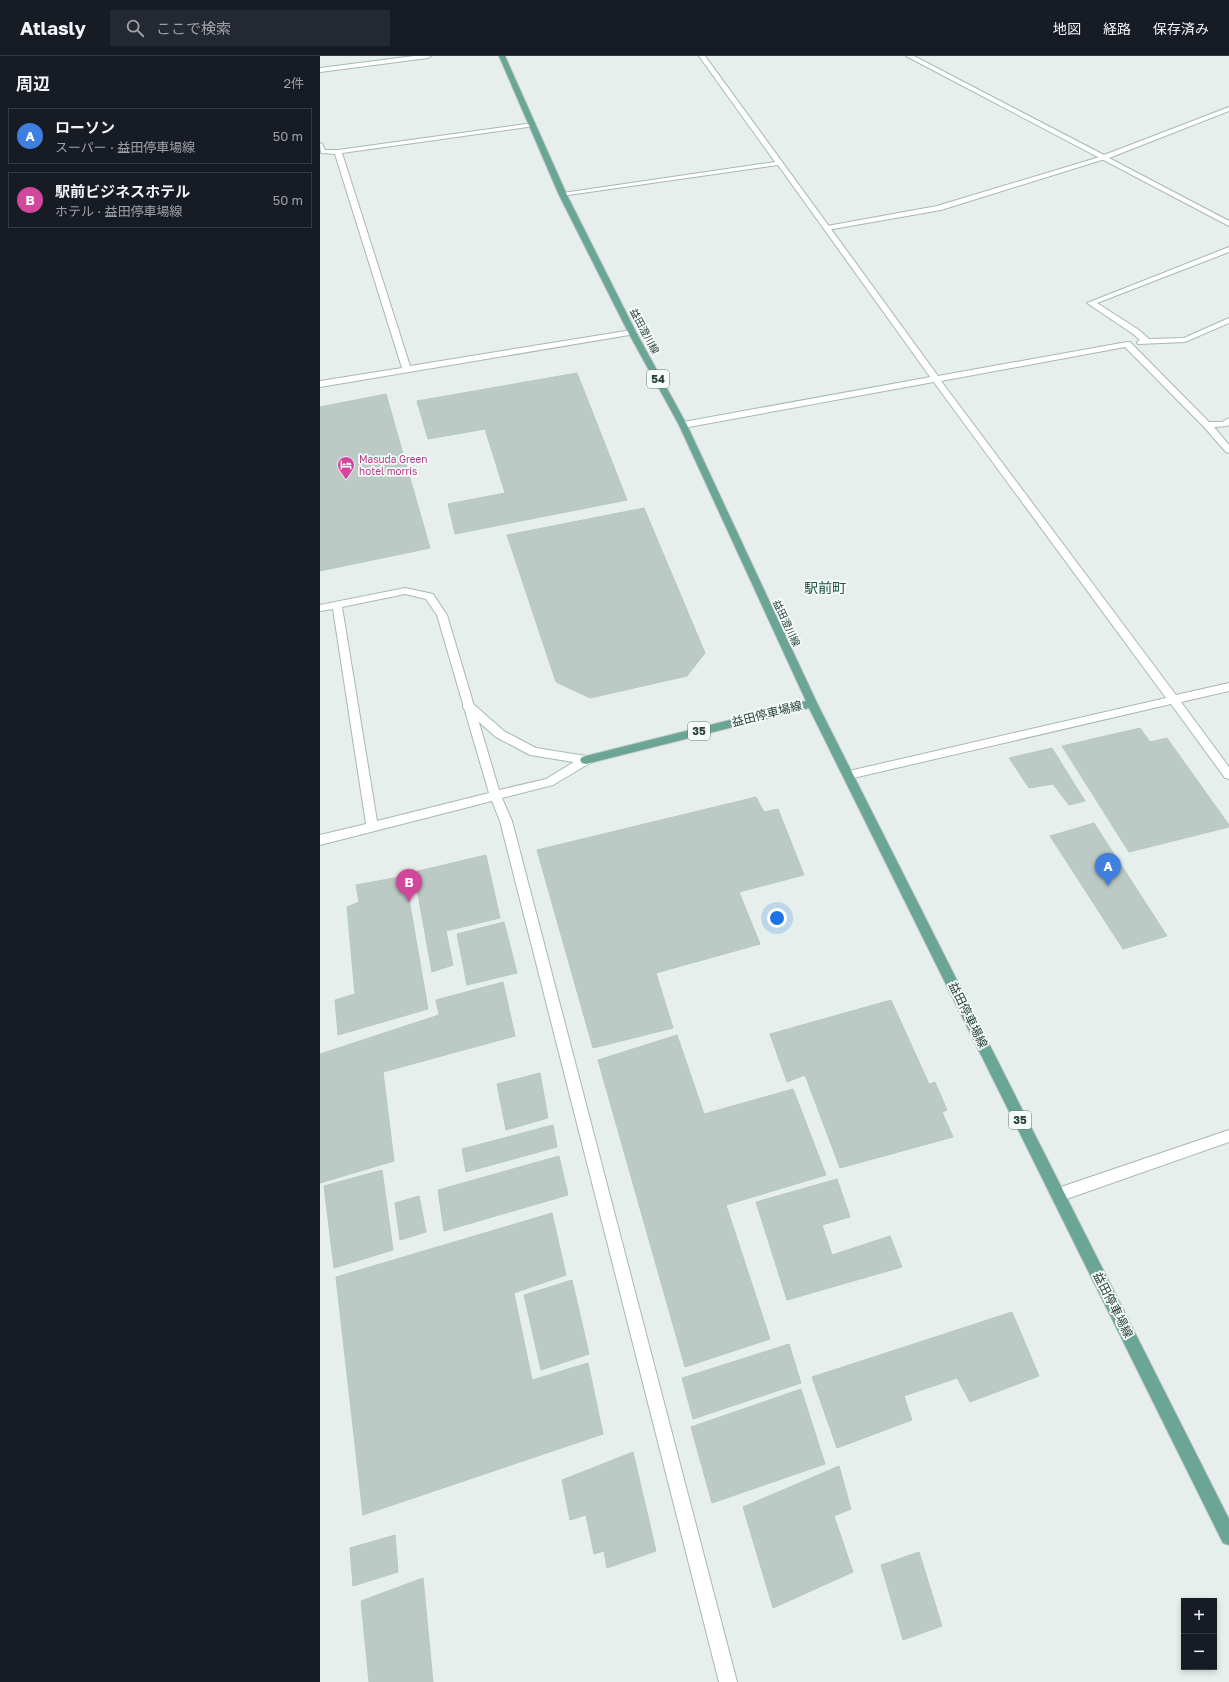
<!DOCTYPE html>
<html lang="ja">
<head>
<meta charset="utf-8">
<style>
	body { margin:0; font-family:"Golos Text","Noto Sans JP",sans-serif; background:#242831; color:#f1f3f6 }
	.controls { position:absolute; right:12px; bottom:12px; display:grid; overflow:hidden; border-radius:0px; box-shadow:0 2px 6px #0003 }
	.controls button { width:36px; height:36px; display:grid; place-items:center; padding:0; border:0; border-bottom:1px solid #363941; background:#171b24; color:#f1f3f6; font:20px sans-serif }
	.you { position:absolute; left:457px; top:862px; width:14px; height:14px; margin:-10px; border:3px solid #fff; border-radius:50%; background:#1a73e8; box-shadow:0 0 0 6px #1a73e833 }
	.badge { display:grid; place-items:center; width:26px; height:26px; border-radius:50%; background:#f4845f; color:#fff; font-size:13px; font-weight:700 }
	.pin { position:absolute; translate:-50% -33px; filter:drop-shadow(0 1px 2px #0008) }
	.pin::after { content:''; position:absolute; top:21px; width:14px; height:12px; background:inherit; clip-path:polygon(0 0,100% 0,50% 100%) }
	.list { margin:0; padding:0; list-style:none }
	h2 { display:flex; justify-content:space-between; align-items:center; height:52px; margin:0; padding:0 16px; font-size:17px }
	h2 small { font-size:13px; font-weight:400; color:#9ea1a6 }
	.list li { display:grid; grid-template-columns:26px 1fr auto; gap:12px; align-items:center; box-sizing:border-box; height:56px; margin:0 8px 8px; padding:0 8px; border:1px solid #363941; border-radius:0px }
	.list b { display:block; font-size:15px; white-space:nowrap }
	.list p { margin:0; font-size:13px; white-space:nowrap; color:#9ea1a6 }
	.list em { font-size:13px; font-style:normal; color:#9ea1a6 }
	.icon { flex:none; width:22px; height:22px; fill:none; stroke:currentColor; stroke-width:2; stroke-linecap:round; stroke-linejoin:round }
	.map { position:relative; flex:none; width:909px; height:1626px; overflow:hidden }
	header { display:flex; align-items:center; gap:24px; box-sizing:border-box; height:56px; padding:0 20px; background:#171b24; border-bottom:1px solid #363941 }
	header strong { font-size:19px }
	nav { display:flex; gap:22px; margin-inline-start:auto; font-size:14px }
	.search { width:280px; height:36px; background:#242831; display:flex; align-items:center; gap:10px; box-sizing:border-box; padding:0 14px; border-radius:0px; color:#9ea1a6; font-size:15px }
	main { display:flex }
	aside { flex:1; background:#171b24 }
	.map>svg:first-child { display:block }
	.building { fill:#bbcac4; stroke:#b8c9c2 }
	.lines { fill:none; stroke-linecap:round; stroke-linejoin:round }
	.lane-casing { stroke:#a8b8b2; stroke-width:2 }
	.street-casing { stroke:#a8b8b2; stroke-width:2 }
	.secondary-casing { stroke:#a4bbb3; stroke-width:2 }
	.primary-casing { stroke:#c2cac8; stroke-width:2 }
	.lane { fill:#fff; fill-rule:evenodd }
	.street { fill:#fff; fill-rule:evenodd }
	.secondary { fill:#fff; fill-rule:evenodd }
	.primary { fill:#6aa596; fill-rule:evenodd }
	.labels { text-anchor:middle; stroke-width:3.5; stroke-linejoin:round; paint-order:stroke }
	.far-street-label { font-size:10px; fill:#24423a; stroke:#f7fbf9 }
	.far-hotel-label { font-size:10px; fill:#b23c85; stroke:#f7fbf9; text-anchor:start }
	.shield { fill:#f7fbf9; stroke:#637a73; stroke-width:1 }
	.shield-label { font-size:11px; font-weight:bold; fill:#24423a }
	.street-label { font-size:12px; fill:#24423a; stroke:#f7fbf9 }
	.quarter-label { font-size:14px; fill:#1f5548; stroke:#f7fbf9 }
</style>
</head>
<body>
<header>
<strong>Atlasly</strong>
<div class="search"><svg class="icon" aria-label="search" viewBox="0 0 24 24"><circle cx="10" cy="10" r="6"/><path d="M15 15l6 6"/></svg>ここで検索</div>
<nav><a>地図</a><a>経路</a><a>保存済み</a></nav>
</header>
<main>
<aside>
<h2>周辺<small>2件</small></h2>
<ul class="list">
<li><span class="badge" style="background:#3f7fe0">A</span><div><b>ローソン</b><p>スーパー · 益田停車場線</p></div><em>50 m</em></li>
<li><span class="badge" style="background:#d1479c">B</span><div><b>駅前ビジネスホテル</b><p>ホテル · 益田停車場線</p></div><em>50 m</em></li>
</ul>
</aside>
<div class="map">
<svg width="909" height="1626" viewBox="0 0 909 1626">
	<rect width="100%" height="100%" fill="#e6efeb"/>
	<!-- building -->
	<path class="building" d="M257 317 307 444 135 478 128 448 185 437 165 373 108 383 97 345Z
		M66 338 110 492 0 515V351Z
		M324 452 385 597 367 620 270 642 236 626 187 479Z
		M820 672 830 686 847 682 909 769V771L809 796 742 690Z
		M732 692 765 745 749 749 733 728 709 732 689 702Z
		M436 741 444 756 458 753 484 819 419 836 440 888 336 917 353 972 273 992 217 794Z
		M774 767 847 880 803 893 730 780Z
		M166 799 180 862 126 875 133 909 112 916 94 816Z
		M85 820 108 953 18 979 15 944 35 938 27 851 39 846 36 829Z
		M184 866 197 917 147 929 137 878Z
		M183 926 195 980 63 1016 74 1105 0 1127V998L119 959 116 944Z
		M571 944 609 1028 615 1026 627 1054 622 1056 633 1081 520 1112 485 1019 467 1026 450 978Z
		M357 979 384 1058 473 1033 506 1119 406 1149 450 1283 365 1311 278 1004Z
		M220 1017 228 1062 186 1074 177 1028Z
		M233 1069 237 1091 146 1116 142 1093Z
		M239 1100 248 1139 124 1175 118 1134Z
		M62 1114 73 1194 14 1212 4 1130Z
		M517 1123 530 1161 502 1169 512 1199 570 1180 582 1211 467 1244 436 1146Z
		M99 1140 106 1176 80 1184 75 1147Z
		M232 1157 246 1219 194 1237 212 1324 268 1307 283 1378 43 1459 16 1221Z
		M252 1224 269 1298 221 1314 204 1239Z
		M692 1256 719 1320 650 1346 637 1322 584 1340 592 1364 517 1392 492 1321Z
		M469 1288 481 1327 373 1363 362 1322Z
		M481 1333 505 1408 392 1447 371 1371Z
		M313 1396 336 1495 287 1512 284 1495 274 1498 266 1459 250 1464 242 1424Z
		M519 1410 531 1453 514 1460 533 1516 453 1552 423 1451Z
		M75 1479 78 1516 33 1530 30 1492Z
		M599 1496 622 1570 583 1584 561 1509Z
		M103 1522 113 1626H49L41 1545Z"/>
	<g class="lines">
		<defs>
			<path id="lane" d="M783 100 786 102 785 103 621 154 507 174 503 172 507 170 617 150Z"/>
			<path id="street" d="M379 0H385L618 320 807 286H810L889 366H902L909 362V369L907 370 894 371 909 389V397L906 396 884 371 805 291 621 325 856 639 909 627V635L861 646 909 711V723L905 722 851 648 529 723 525 722 523 719 525 716 529 715 846 642 613 325 458 109 241 140V138L243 137 455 106Z
				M586 0H594L784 99 909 51V55L789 102 909 165V170Z
				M213 67 215 68V70L22 97 90 310 312 274H315V278L0 331V325L82 312 15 98 1 97 0 87 2 88 5 94H18Z
				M909 191V196L777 247 819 274 829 283 864 282 909 262V267L865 286 818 288 817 286 820 284 813 278 767 247Z
				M85 532 113 538 127 559 179 734 226 723 262 701 266 700 270 701 272 704 270 707 233 729 182 742 192 765 417 1626H399L180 765 172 745 0 789V779L46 768 13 553 0 555V549ZM85 538 106 543 117 559 169 737 57 765 22 551Z
				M909 1074V1086L738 1146 733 1144 731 1139 733 1134 738 1132Z"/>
			<path id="secondary" d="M94 0H111L108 2 0 16V12Z
				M616 320 620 323 619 325 363 372 359 369 363 366Z
				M148 646 152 647 184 675 216 692 266 700 270 701 272 704 270 707 266 708 210 699 176 681 144 653 143 650 144 647Z"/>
			<path id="primary" d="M179 0H185L247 139 316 276 367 369 497 647 909 1463V1489L903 1487 489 652 266 708 262 707 260 704 262 701 486 645 359 369 308 276 239 139Z"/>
		</defs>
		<!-- lane casing -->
		<use href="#lane" class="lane-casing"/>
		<!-- street casing -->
		<use href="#street" class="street-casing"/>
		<!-- secondary casing -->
		<use href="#secondary" class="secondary-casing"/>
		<!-- primary casing -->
		<use href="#primary" class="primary-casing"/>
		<!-- lane -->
		<use href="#lane" class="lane"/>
		<!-- street -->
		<use href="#street" class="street"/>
		<!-- secondary -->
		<use href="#secondary" class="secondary"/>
		<!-- primary -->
		<use href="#primary" class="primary"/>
	</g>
	<!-- icons -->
	<defs>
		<symbol id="hotel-pin" viewBox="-11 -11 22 30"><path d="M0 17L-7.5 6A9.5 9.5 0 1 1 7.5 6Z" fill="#d1479c" stroke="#f7fbf9"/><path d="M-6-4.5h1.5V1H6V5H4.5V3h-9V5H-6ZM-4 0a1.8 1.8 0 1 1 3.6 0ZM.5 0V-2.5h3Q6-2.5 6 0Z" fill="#fff"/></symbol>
	</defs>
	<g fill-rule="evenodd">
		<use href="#hotel-pin" x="16" y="399" width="20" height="27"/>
	</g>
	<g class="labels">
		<!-- far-street labels -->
		<g class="far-street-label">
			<text transform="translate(325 275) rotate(62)" y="4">益田澄川線</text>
			<text transform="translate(467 567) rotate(65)" y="4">益田澄川線</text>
		</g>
		<!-- far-hotel labels -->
		<g class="far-hotel-label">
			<text x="39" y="407">Masuda Green<tspan x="39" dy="12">hotel morris</tspan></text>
		</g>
		<!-- shield labels -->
		<g class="shield">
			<rect x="327" y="314" width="22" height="18" rx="3"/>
			<rect x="368" y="666" width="22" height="18" rx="3"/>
			<rect x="689" y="1055" width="22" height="18" rx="3"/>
		</g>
		<g class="shield-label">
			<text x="338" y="327">54</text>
			<text x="379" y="679">35</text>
			<text x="700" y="1068">35</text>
		</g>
		<!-- street labels -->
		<g class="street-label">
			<text transform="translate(447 658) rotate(-14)" y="4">益田停車場線</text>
			<text transform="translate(648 959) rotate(64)" y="4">益田停車場線</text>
			<text transform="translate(793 1249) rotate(63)" y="4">益田停車場線</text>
		</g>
		<!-- quarter labels -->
		<g class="quarter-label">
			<text x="505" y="537">駅前町</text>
		</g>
	</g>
</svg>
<div class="controls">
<button>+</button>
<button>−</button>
</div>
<div class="you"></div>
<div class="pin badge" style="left:788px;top:830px;background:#3f7fe0">A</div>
<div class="pin badge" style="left:89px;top:846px;background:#d1479c">B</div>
</div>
</main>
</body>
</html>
